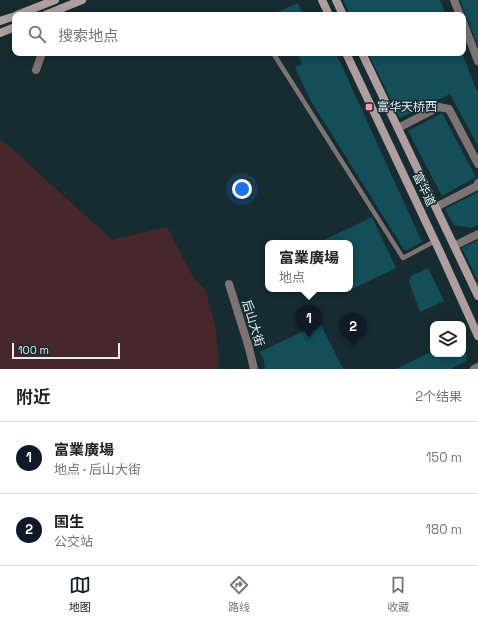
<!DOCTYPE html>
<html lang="zh">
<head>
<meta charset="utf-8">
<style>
	body { margin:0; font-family:"Space Grotesk","Noto Sans SC",sans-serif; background:#f2f2f2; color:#202124 }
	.controls { position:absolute; right:12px; bottom:12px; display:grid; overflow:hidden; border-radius:8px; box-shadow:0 2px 10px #0003 }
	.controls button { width:36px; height:36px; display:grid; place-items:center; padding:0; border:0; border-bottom:1px solid #e0e0e0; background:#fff; color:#202124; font:20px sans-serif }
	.scale { position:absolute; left:12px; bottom:10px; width:108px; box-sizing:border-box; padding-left:4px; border:2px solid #e1eef2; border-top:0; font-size:11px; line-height:14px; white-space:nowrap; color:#e1eef2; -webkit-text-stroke:3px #162c31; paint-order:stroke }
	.you { position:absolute; left:242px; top:189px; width:14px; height:14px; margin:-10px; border:3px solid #fff; border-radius:50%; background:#1a73e8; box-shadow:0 0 0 6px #1a73e833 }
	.badge { display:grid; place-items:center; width:26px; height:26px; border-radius:50%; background:#111827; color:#fff; font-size:13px; font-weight:700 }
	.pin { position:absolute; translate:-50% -33px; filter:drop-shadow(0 1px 2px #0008) }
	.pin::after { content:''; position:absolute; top:21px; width:14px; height:12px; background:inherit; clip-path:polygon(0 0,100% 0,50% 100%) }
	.popup { position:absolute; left:265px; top:240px; width:88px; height:52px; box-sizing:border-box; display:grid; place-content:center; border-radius:8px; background:#fff; filter:drop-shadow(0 1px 3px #0005); font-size:13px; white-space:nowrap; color:#757577 }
	.popup b { font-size:15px; color:#202124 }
	.popup::after { content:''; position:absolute; left:50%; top:100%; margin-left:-8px; border:8px solid transparent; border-top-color:#fff }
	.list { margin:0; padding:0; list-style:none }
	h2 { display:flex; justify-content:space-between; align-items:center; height:52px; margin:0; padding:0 16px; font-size:17px }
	h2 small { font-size:13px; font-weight:400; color:#757577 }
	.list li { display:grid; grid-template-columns:26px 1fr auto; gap:12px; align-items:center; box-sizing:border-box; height:72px; padding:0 16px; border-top:1px solid #e0e0e0 }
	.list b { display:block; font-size:15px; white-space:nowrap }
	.list p { margin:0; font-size:13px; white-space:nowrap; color:#757577 }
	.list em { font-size:13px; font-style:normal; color:#757577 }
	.icon { flex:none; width:22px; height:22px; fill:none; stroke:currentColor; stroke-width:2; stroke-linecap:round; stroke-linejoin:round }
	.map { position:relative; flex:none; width:478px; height:369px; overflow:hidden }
	.search { position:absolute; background:#fff; box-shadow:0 2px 10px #0003; left:12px; right:12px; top:12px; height:44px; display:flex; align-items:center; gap:10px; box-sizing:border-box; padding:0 14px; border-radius:8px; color:#757577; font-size:15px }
	.sheet { height:196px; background:#fff }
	nav { display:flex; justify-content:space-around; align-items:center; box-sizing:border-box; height:56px; border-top:1px solid #e0e0e0; background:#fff; font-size:11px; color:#757577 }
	nav a { display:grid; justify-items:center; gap:2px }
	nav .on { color:#111827 }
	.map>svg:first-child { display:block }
	.green { fill:#48272a }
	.building { fill:#134e59 }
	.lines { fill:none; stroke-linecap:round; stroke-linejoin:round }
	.lane { stroke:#7e7373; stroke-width:4.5 }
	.street { stroke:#7e7373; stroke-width:8 }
	.secondary { stroke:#af9e9e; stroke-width:8 }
	.poi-dot { fill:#f49aa2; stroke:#162c31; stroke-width:1.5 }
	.labels { text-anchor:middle; stroke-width:3; stroke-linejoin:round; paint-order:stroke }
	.poi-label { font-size:12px; fill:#e1eef2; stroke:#162c31; text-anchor:start }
	.street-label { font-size:12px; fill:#e1eef2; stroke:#162c31 }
</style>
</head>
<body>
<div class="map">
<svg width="478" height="369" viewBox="0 0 478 369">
	<rect width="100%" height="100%" fill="#162c31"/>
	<!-- green -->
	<path class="green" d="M0 140 9 146 112 240 167 227 193 277 205 289 216 329 219 364 217 369H0Z"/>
	<!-- building -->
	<path class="building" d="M343 0H440L446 15H350Z
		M460 0H478V46L468 20 465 17V13Z
		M298 3 303 15H270Z
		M297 53H336L422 242 405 251 309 98 295 67 302 64Z
		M368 53H462L477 91 478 90V146L450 94 400 118Z
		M442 113 476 177 442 196 408 131Z
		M478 192V225L472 228 454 225 445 209Z
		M372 217 396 268 350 290V243H318Z
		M478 240V281L462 248Z
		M428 268 444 301 420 312 409 282 411 276Z
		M320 323 343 369H265L264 360 260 352Z
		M433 351V354H467L466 361 451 369H396Z"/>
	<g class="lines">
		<!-- lane -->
		<path class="lane" d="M273 53 403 258 435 241"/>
		<!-- street -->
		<path class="street" d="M454 0 460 15
			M463 22 478 61
			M36 70 42 53
			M398 128 439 107 449 109 478 164
			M436 207 477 186 478 183
			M454 246 478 234
			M229 284 249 348 254 369
			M474 369 478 367"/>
		<!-- secondary -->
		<path class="secondary" d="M322 0 329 15
			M336 0 343 15
			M17 15 55 0
			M45 15 82 0
			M0 21 15 16
			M0 33 15 27
			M346 53 441 254 478 336
			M362 53 478 296"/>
	</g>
	<!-- markers -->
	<rect class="poi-dot" x="365" y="103" width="8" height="8" rx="2"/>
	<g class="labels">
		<!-- poi labels -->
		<g class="poi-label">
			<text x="377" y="111">富华天桥西</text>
		</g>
		<!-- street labels -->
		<g class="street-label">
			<text transform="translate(424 189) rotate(65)" y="4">富华道</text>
			<text transform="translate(253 323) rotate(73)" y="4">后山大街</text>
		</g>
	</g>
</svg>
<div class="controls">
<button><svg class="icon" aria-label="layers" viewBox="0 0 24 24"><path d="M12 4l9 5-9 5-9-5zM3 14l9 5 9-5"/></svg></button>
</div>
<div class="scale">100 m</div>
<div class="you"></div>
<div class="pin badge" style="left:309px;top:338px">1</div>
<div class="popup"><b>富業廣場</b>地点</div>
<div class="pin badge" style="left:353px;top:346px">2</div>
<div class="search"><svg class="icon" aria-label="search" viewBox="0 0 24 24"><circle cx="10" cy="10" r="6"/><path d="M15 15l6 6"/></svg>搜索地点</div>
</div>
<section class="sheet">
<h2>附近<small>2个结果</small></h2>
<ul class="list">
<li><span class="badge">1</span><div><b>富業廣場</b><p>地点 · 后山大街</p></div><em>150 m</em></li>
<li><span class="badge">2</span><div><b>国生</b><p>公交站</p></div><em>180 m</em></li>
</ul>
</section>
<nav>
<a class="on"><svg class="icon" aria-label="map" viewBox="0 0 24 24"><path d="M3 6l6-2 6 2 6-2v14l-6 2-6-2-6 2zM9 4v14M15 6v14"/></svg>地图</a>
<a><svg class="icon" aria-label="directions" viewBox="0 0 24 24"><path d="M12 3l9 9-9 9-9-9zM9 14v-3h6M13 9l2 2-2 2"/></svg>路线</a>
<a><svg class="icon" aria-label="saved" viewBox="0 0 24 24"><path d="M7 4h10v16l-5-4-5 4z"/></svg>收藏</a>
</nav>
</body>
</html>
